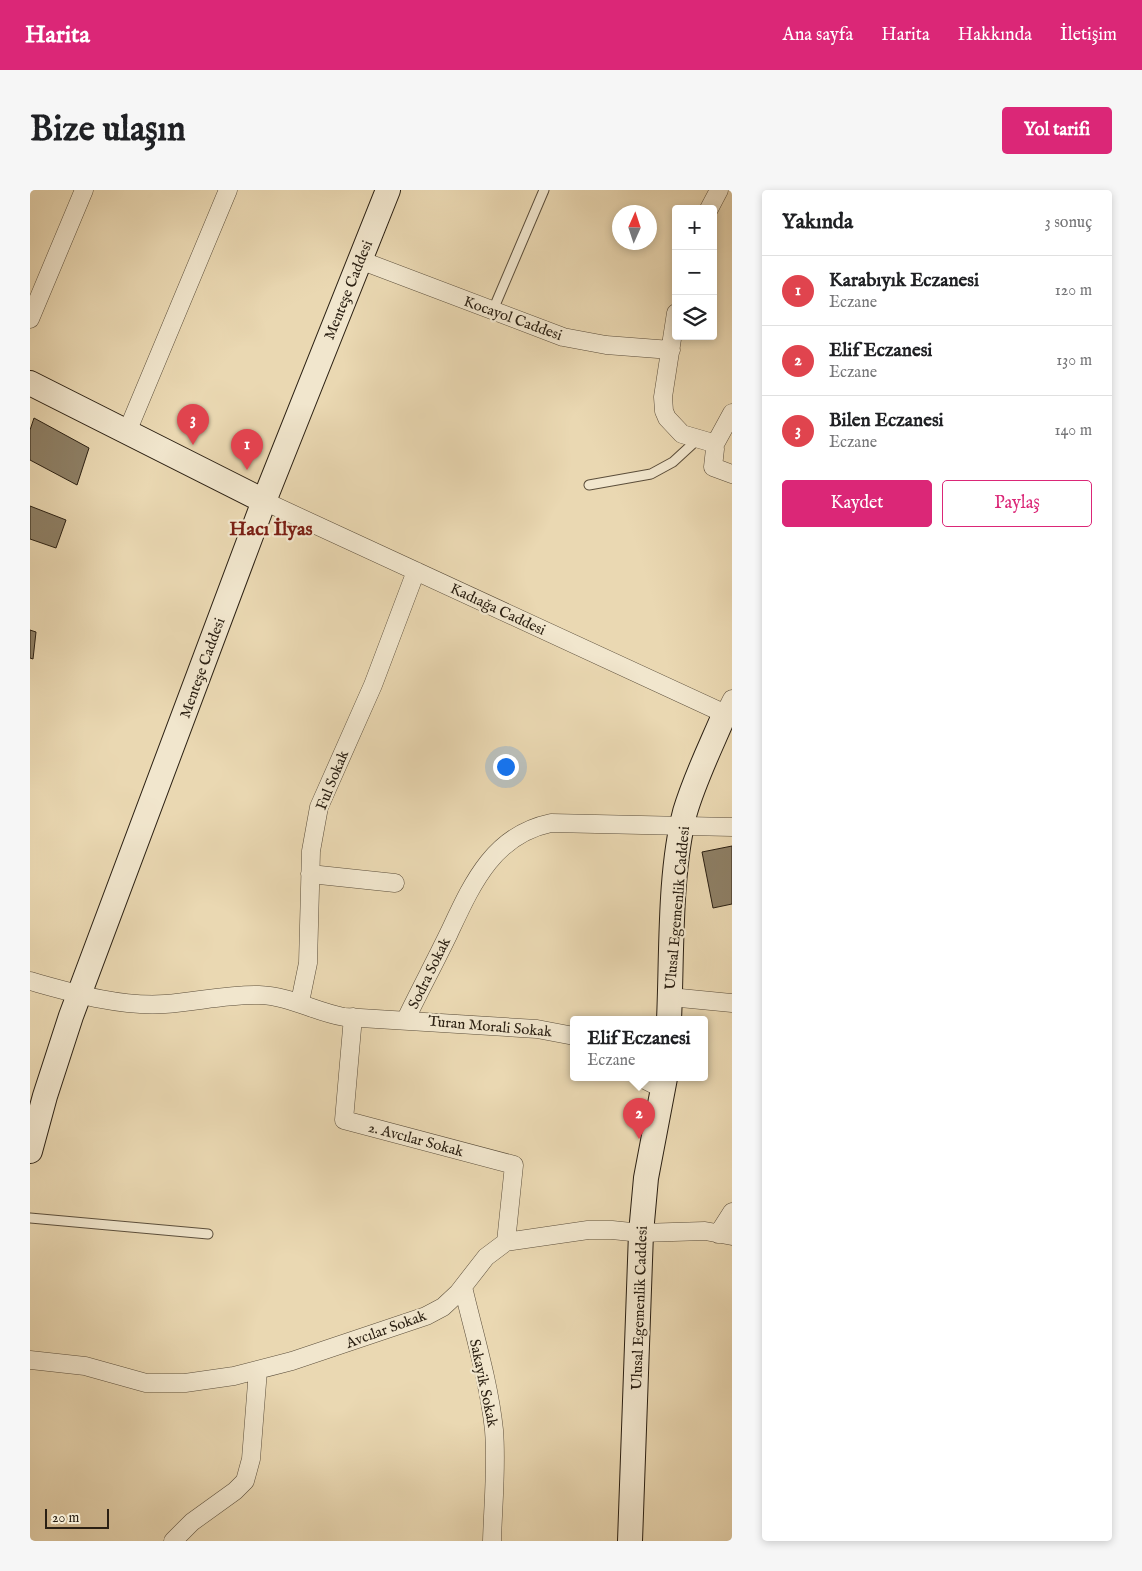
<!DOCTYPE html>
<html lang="tr">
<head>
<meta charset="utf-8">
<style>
	body { margin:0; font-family:"IM FELL English",serif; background:#f6f6f6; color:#202124 }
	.controls { position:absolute; right:15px; top:15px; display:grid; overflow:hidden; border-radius:5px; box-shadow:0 2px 8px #0003 }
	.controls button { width:45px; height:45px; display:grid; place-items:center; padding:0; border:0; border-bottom:1px solid #e0e0e0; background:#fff; color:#202124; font:25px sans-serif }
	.compass { position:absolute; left:582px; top:15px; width:45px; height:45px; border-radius:50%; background:#fff; box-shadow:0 2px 8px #0003; rotate:3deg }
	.scale { position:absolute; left:15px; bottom:12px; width:64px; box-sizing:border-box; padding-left:5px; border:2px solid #2b2013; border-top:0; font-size:14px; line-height:18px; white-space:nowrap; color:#2b2013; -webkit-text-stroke:4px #f1e6cd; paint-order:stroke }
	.you { position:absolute; left:475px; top:576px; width:18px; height:18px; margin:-12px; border:4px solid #fff; border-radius:50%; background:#1a73e8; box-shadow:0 0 0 8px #1a73e833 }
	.badge { display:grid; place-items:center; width:32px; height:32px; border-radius:50%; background:#db2777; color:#fff; font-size:16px; font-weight:700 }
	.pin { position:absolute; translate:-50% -41px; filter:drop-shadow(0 1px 2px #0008) }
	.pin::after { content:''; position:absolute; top:26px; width:18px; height:15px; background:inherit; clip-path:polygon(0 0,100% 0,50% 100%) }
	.popup { position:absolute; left:540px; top:826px; width:138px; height:65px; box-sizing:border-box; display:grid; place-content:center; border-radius:5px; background:#fff; filter:drop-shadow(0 1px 4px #0005); font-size:16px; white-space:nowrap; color:#757577 }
	.popup b { font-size:19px; color:#202124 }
	.popup::after { content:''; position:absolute; left:50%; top:100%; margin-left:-10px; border:10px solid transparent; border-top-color:#fff }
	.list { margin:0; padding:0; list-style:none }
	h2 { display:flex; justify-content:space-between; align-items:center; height:65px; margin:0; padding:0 20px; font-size:21px }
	h2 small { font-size:16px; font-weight:400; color:#757577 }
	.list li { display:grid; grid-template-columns:32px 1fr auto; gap:15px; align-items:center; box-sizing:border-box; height:70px; padding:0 20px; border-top:1px solid #e0e0e0 }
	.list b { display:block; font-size:19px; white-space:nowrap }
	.list p { margin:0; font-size:16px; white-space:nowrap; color:#757577 }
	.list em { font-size:16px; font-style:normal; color:#757577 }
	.actions { display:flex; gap:10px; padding:15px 20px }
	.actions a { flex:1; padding:11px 0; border:1px solid #db2777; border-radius:5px; text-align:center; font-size:18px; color:#db2777 }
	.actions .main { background:#db2777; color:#fff }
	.icon { flex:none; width:28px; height:28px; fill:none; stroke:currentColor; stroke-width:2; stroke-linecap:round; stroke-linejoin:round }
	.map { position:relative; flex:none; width:702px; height:1351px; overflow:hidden; border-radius:5px }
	header { display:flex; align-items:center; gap:30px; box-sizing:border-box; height:70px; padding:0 25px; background:#db2777; color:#fff }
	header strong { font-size:24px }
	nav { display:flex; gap:28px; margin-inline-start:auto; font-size:18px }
	.intro { display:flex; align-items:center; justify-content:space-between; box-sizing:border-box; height:120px; padding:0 30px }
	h1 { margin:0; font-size:35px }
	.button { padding:12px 22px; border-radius:5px; background:#db2777; color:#fff; font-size:18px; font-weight:700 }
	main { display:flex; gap:30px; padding:0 30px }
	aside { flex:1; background:#fff; border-radius:5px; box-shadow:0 2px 8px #0003 }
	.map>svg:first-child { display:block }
	.building { fill:#8e8066; stroke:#2b2013 }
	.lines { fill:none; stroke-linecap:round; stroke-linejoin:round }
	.lane-casing { stroke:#5b4e3b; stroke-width:11 }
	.street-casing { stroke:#5b4e3b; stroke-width:19 }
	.secondary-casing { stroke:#2b2013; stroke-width:26 }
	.lane { stroke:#f1e6cd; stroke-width:9 }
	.street { stroke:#f1e6cd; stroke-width:18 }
	.secondary { stroke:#f1e6cd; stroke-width:24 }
	.labels { text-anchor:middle; stroke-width:4.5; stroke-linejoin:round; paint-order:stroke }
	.street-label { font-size:15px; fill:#2b2013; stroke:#f1e6cd }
	.district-label { font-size:20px; font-weight:bold; fill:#7a1f14; stroke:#f1e6cd }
</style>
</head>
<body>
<header>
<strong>Harita</strong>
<nav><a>Ana sayfa</a><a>Harita</a><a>Hakkında</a><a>İletişim</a></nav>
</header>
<div class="intro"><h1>Bize ulaşın</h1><a class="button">Yol tarifi</a></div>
<main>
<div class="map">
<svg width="702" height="1351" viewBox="0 0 702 1351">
	<rect width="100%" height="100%" fill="#ead8b2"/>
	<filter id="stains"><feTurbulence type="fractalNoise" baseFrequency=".004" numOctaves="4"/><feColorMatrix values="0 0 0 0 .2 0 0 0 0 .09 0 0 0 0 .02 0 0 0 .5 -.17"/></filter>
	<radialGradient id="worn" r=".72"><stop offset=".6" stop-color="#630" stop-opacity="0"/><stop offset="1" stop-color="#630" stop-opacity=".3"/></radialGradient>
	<!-- building -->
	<path class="building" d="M4 228 59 258 47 295 0 270V240Z
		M0 316 36 330 26 358 0 349Z
		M0 440 6 442 3 469 0 468Z
		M702 656V714L683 718 672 662Z"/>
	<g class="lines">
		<defs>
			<path id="lane" d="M463 120 514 0
				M559 295 621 284 643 272 668 249
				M0 1028 178 1044"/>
			<path id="street" d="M679 19 689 0
				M330 70 533 147 576 155 641 160
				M646 123 633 207 634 221 637 228 652 244 683 253 685 259 683 277 702 284
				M0 129 54 0
				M97 242 198 0
				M684 256 702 223
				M234 311 702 527
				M695 523 702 509
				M280 684 365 693
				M0 791C43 803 89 817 135 814 166 812 197 804 229 805 260 806 285 822 314 827L507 839 544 846
				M640 807 702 813
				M270 812 278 773 281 661 289 617 343 495 386 381
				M323 827 314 930 484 975 476 1052
				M376 829C390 800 405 772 419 743 442 694 463 645 521 633L702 637
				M611 888 633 899
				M688 1044 702 1022
				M433 1097C444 1144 459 1192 464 1240 467 1276 463 1314 462 1351
				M0 1170 55 1176 116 1193H155L204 1186 262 1171 396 1126 413 1117 428 1103 456 1067 476 1052 558 1040H582L611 1043 675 1041 702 1046
				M143 1351 162 1332 205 1301 215 1291 221 1269 228 1180"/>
			<path id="secondary" d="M0 193 234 311
				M639 830C642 766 639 683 655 622 665 588 681 556 695 523
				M0 961 15 906 41 826 234 311 358 0
				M600 1351 611 1043 616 988 635 888"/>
		</defs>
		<!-- lane casing -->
		<use href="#lane" class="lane-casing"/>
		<!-- street casing -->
		<use href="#street" class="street-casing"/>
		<!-- secondary casing -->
		<use href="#secondary" class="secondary-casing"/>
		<!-- lane -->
		<use href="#lane" class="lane"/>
		<!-- street -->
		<use href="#street" class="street"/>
		<!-- secondary -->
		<use href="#secondary" class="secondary"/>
	</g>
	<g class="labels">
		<!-- street labels -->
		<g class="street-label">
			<text transform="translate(318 100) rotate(-68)" y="5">Menteşe Caddesi</text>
			<text transform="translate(483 128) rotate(20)" y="5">Kocayol Caddesi</text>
			<text transform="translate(468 419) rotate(25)" y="5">Kadıağa Caddesi</text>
			<text transform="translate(172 478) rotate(-70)" y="5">Menteşe Caddesi</text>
			<text transform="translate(302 590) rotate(-68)" y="5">Ful Sokak</text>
			<text transform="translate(647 718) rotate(-85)" y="5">Ulusal Egemenlik Caddesi</text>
			<text transform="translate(399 783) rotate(-64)" y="5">Sodra Sokak</text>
			<text transform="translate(460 836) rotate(5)" y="5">Turan Morali Sokak</text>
			<text transform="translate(386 949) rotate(15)" y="5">2. Avcılar Sokak</text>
			<text transform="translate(609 1118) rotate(-88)" y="5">Ulusal Egemenlik Caddesi</text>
			<text transform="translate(356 1139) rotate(-20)" y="5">Avcılar Sokak</text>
			<text transform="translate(454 1193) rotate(78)" y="5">Sakayik Sokak</text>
		</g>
		<!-- district labels -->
		<g class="district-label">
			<text x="241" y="345">Hacı İlyas</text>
		</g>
	</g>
	<rect width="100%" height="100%" filter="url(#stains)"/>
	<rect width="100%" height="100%" fill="url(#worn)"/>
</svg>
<div class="controls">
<button>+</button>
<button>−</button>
<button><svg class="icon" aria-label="layers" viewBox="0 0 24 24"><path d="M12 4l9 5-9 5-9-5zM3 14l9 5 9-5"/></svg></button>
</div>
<svg class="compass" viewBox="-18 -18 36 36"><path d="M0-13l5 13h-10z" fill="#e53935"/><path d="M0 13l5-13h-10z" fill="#757577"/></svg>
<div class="scale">20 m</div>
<div class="you"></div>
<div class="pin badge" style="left:217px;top:280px;background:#e0444e">1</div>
<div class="pin badge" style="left:609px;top:949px;background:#e0444e">2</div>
<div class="popup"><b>Elif Eczanesi</b>Eczane</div>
<div class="pin badge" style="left:163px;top:255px;background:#e0444e">3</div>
</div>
<aside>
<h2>Yakında<small>3 sonuç</small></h2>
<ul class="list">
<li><span class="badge" style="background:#e0444e">1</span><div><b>Karabıyık Eczanesi</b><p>Eczane</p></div><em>120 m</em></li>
<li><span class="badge" style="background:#e0444e">2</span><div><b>Elif Eczanesi</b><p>Eczane</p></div><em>130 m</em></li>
<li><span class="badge" style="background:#e0444e">3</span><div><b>Bilen Eczanesi</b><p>Eczane</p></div><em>140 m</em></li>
</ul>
<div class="actions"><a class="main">Kaydet</a><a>Paylaş</a></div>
</aside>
</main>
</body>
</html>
